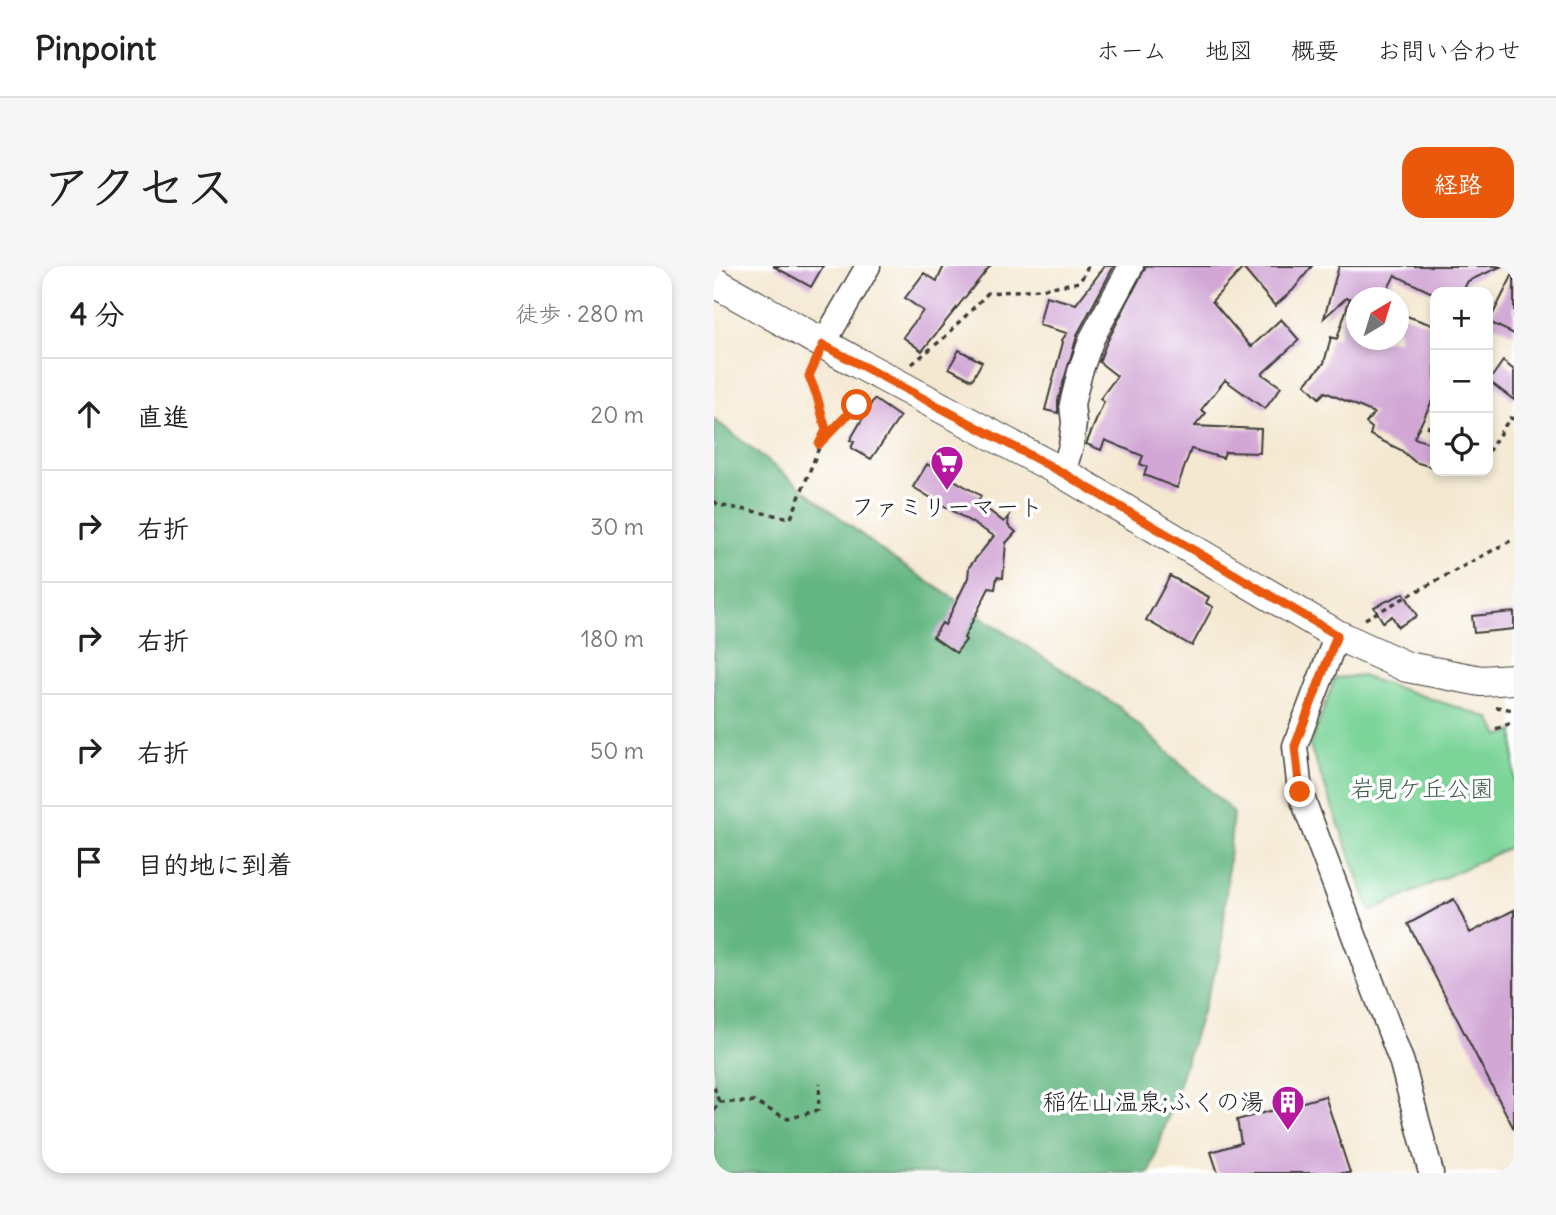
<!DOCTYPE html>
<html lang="ja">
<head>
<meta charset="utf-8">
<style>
	body { margin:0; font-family:Delius,"Klee One",sans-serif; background:#f6f6f6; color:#222 }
	.controls { position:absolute; right:21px; top:21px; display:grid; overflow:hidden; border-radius:14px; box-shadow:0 4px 10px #0003 }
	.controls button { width:63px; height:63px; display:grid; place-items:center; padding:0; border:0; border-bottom:2px solid #e0e0e0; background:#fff; color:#222; font:35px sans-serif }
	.compass { position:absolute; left:632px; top:21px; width:63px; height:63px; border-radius:50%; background:#fff; box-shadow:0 4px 10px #0003; rotate:38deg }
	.stop { position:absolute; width:21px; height:21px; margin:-16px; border:5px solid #ea580c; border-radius:50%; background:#fff }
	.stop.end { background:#ea580c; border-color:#fff; box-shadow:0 2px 7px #0008 }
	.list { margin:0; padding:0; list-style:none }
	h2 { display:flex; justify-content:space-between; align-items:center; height:91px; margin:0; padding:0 28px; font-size:30px }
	h2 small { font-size:23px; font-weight:400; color:#767676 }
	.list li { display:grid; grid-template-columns:46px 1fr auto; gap:21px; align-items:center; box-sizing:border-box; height:112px; padding:0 28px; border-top:2px solid #e0e0e0 }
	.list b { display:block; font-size:26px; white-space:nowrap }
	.list em { font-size:23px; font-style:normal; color:#767676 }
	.icon { flex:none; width:38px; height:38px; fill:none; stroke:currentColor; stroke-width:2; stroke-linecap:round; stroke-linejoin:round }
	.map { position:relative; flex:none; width:800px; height:907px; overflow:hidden; border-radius:21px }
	header { display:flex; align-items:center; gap:42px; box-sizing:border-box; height:98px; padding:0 35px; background:#fff; border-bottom:2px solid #e0e0e0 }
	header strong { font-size:33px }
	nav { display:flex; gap:38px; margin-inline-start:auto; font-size:24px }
	.intro { display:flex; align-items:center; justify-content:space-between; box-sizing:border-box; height:168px; padding:0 42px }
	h1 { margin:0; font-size:49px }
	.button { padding:18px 32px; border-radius:21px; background:#ea580c; color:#fff; font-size:24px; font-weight:700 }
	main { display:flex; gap:42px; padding:0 42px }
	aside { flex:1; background:#fff; border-radius:21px; box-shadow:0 4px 10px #0003 }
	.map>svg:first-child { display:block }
	.green { fill:#7bd499; stroke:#4c785a; stroke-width:2 }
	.forest { fill:#64b681; stroke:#40694e; stroke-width:2 }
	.building { fill:#d2a7d6 }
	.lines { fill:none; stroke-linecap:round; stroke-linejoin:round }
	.minor-casing { stroke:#3c3b37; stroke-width:27 }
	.tertiary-casing { stroke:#3c3b37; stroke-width:32 }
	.path { stroke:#3c3b37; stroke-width:3.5; stroke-dasharray:5 5; stroke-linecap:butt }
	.minor { stroke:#fff; stroke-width:24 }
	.tertiary { stroke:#fff; stroke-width:30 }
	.tertiary-bridge-casing { stroke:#3c3b37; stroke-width:32; stroke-linecap:butt }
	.tertiary-bridge { stroke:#fff; stroke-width:30 }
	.route { stroke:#ea580c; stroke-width:9 }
	.labels { text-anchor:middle; stroke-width:7; stroke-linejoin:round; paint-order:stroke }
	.poi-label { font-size:24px; fill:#1c1c1c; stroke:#fff }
	.park-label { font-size:24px; fill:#3d5c48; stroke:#fff }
</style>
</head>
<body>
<header>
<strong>Pinpoint</strong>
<nav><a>ホーム</a><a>地図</a><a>概要</a><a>お問い合わせ</a></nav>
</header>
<div class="intro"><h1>アクセス</h1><a class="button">経路</a></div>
<main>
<aside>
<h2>4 分<small>徒歩 · 280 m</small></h2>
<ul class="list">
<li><svg class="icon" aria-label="ahead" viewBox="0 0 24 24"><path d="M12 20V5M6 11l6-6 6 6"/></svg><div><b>直進</b></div><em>20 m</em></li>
<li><svg class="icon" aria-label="right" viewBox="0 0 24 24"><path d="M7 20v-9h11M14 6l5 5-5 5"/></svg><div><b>右折</b></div><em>30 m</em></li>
<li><svg class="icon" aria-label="right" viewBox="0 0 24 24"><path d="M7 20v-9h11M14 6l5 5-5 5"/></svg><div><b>右折</b></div><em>180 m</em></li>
<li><svg class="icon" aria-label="right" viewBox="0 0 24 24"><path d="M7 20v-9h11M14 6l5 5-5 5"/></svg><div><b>右折</b></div><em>50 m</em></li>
<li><svg class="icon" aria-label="arrive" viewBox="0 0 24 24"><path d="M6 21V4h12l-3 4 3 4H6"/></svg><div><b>目的地に到着</b></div></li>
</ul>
</aside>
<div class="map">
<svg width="800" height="907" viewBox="0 0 800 907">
	<rect width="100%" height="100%" fill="#fff"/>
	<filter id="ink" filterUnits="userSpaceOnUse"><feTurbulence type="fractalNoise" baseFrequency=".0143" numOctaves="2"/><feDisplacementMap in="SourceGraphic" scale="14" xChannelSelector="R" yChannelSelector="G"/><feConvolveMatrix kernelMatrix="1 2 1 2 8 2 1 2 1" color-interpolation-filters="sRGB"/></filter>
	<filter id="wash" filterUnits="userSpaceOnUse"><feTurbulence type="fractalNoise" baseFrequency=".00686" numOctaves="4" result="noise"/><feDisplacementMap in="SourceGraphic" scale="28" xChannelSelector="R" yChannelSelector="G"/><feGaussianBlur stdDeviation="1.57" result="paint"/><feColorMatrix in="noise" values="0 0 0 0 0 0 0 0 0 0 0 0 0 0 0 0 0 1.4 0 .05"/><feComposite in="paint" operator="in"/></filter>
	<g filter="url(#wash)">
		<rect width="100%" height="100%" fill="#f4e8d1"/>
		<!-- green -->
		<path class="green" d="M647 410 776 452 785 470 800 465V579L657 646 596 480 621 412Z"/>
		<!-- forest -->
		<path class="forest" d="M0 153 175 290 405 441 519 546 507 687 436 907H0Z"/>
		<g id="blocks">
			<!-- building -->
			<path class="building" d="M59 0H109L97 21Z
				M230 0H276L208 85 189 71 209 45 191 32 210 7 223 15Z
				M391 0H400L364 67 344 134V147L331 144 349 76 348 74 353 67 325 59 332 30 362 38Z
				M432 0H598L579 24 561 40 529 2 498 35 537 81 567 53 585 74 548 108 567 121 551 143 511 114 487 144 492 147 481 160 547 163 546 187 511 186 509 192 477 183 463 222 430 209 433 201 426 198 429 190 391 174 387 184 372 178 390 136 386 133 403 110 385 96 392 78Z
				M625 0H788L754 15 748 26H716L681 9 669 32H642V74H684V47L721 60V129L700 172 721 179V202L701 196 687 184 656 169 658 162 652 157 660 147 611 126 605 132 591 118 610 97 617 71 623 73 636 32H632L610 52Z
				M800 6V68L775 56Z
				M245 84 268 96 258 114 235 102Z
				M789 95 800 104V134L775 115Z
				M160 133 186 151 157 193 137 182 140 176 136 174Z
				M213 198 267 230 264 236 290 256 295 250 294 259 302 266 292 277 289 312 283 311 281 323 275 322 250 372 252 374 242 387 219 371 228 357 231 359 254 312 255 301 280 270 199 221Z
				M456 310 495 331 492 337 499 341 478 380 432 354Z
				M690 327 703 350 684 361 678 350 669 356 660 341Z
				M800 346V363L760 367 758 350Z
				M740 633 756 667 800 644V863L694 658Z
				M611 830 636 907H504L497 886 527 877 523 854Z"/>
		</g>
	</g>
	<g filter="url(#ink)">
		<use href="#blocks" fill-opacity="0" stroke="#3c3b37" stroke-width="2"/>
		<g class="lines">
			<defs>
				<path id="minor" d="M109 78 154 0
					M349 207 357 180 360 157 358 138 366 106 378 72 417 0
					M623 369 581 480 586 526 688 797 717 907"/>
				<path id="tertiary" d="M0 16 142 96
					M228 142 349 207 623 369 693 401 767 415 800 413"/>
			</defs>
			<!-- minor casing -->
			<use href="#minor" class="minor-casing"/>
			<!-- tertiary casing -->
			<use href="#tertiary" class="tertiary-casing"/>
			<!-- path -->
			<path class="path" d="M198 98 231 71 274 27 326 23 366 16 374 0
				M713 160 721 164
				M105 179 143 139 155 130
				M774 186 796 152 800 153
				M0 235 4 239 77 252 112 164 103 130 95 110 100 100
				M651 353 800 273
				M782 441 800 444
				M782 463 800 456
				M0 737V741
				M0 821 5 836
				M0 844 5 836H40L74 853 104 844 106 817"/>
			<!-- minor -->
			<use href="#minor" class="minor"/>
			<!-- tertiary -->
			<use href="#tertiary" class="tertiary"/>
			<defs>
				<path id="tertiary-bridge" d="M142 96 228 142"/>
			</defs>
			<!-- tertiary-bridge casing -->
			<use href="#tertiary-bridge" class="tertiary-bridge-casing"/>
			<!-- tertiary-bridge -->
			<use href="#tertiary-bridge" class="tertiary-bridge"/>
		</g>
	</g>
	<g class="lines" filter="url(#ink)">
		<!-- route -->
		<path class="route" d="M143 139 105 178 112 164 103 130 95 110 109 79 349 207 623 369 581 480 586 526"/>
	</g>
	<!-- icons -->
	<defs>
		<symbol id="supermarket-pin" viewBox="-11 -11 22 30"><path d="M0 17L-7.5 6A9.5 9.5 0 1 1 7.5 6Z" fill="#b5179e" stroke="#fff"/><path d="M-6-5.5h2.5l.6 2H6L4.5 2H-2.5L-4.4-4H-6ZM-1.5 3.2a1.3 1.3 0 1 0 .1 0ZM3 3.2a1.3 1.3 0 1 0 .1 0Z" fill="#fff"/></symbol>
		<symbol id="building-pin" viewBox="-11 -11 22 30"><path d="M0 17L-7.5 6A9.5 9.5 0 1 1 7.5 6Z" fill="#b5179e" stroke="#fff"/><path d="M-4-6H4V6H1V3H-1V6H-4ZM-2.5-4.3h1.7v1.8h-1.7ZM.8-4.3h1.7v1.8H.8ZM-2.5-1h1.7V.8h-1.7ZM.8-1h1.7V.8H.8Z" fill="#fff"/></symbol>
	</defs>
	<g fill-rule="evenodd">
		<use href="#supermarket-pin" x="214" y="177" width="38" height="52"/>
		<use href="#building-pin" x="555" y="817" width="38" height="52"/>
	</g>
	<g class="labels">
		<!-- poi labels -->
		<g class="poi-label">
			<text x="233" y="249">ファミリーマート</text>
			<text x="550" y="844" text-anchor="end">稲佐山温泉;ふくの湯</text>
		</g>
		<!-- park labels -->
		<g class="park-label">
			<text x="708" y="531">岩見ケ丘公園</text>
		</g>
	</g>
</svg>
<div class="controls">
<button>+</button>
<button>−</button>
<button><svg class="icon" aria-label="locate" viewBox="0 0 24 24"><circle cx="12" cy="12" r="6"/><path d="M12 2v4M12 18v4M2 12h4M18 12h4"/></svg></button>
</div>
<svg class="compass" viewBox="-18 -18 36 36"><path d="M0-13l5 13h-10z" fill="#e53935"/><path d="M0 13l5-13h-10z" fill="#767676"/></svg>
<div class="stop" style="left:143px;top:139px"></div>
<div class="stop end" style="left:586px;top:526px"></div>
</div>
</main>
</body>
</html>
